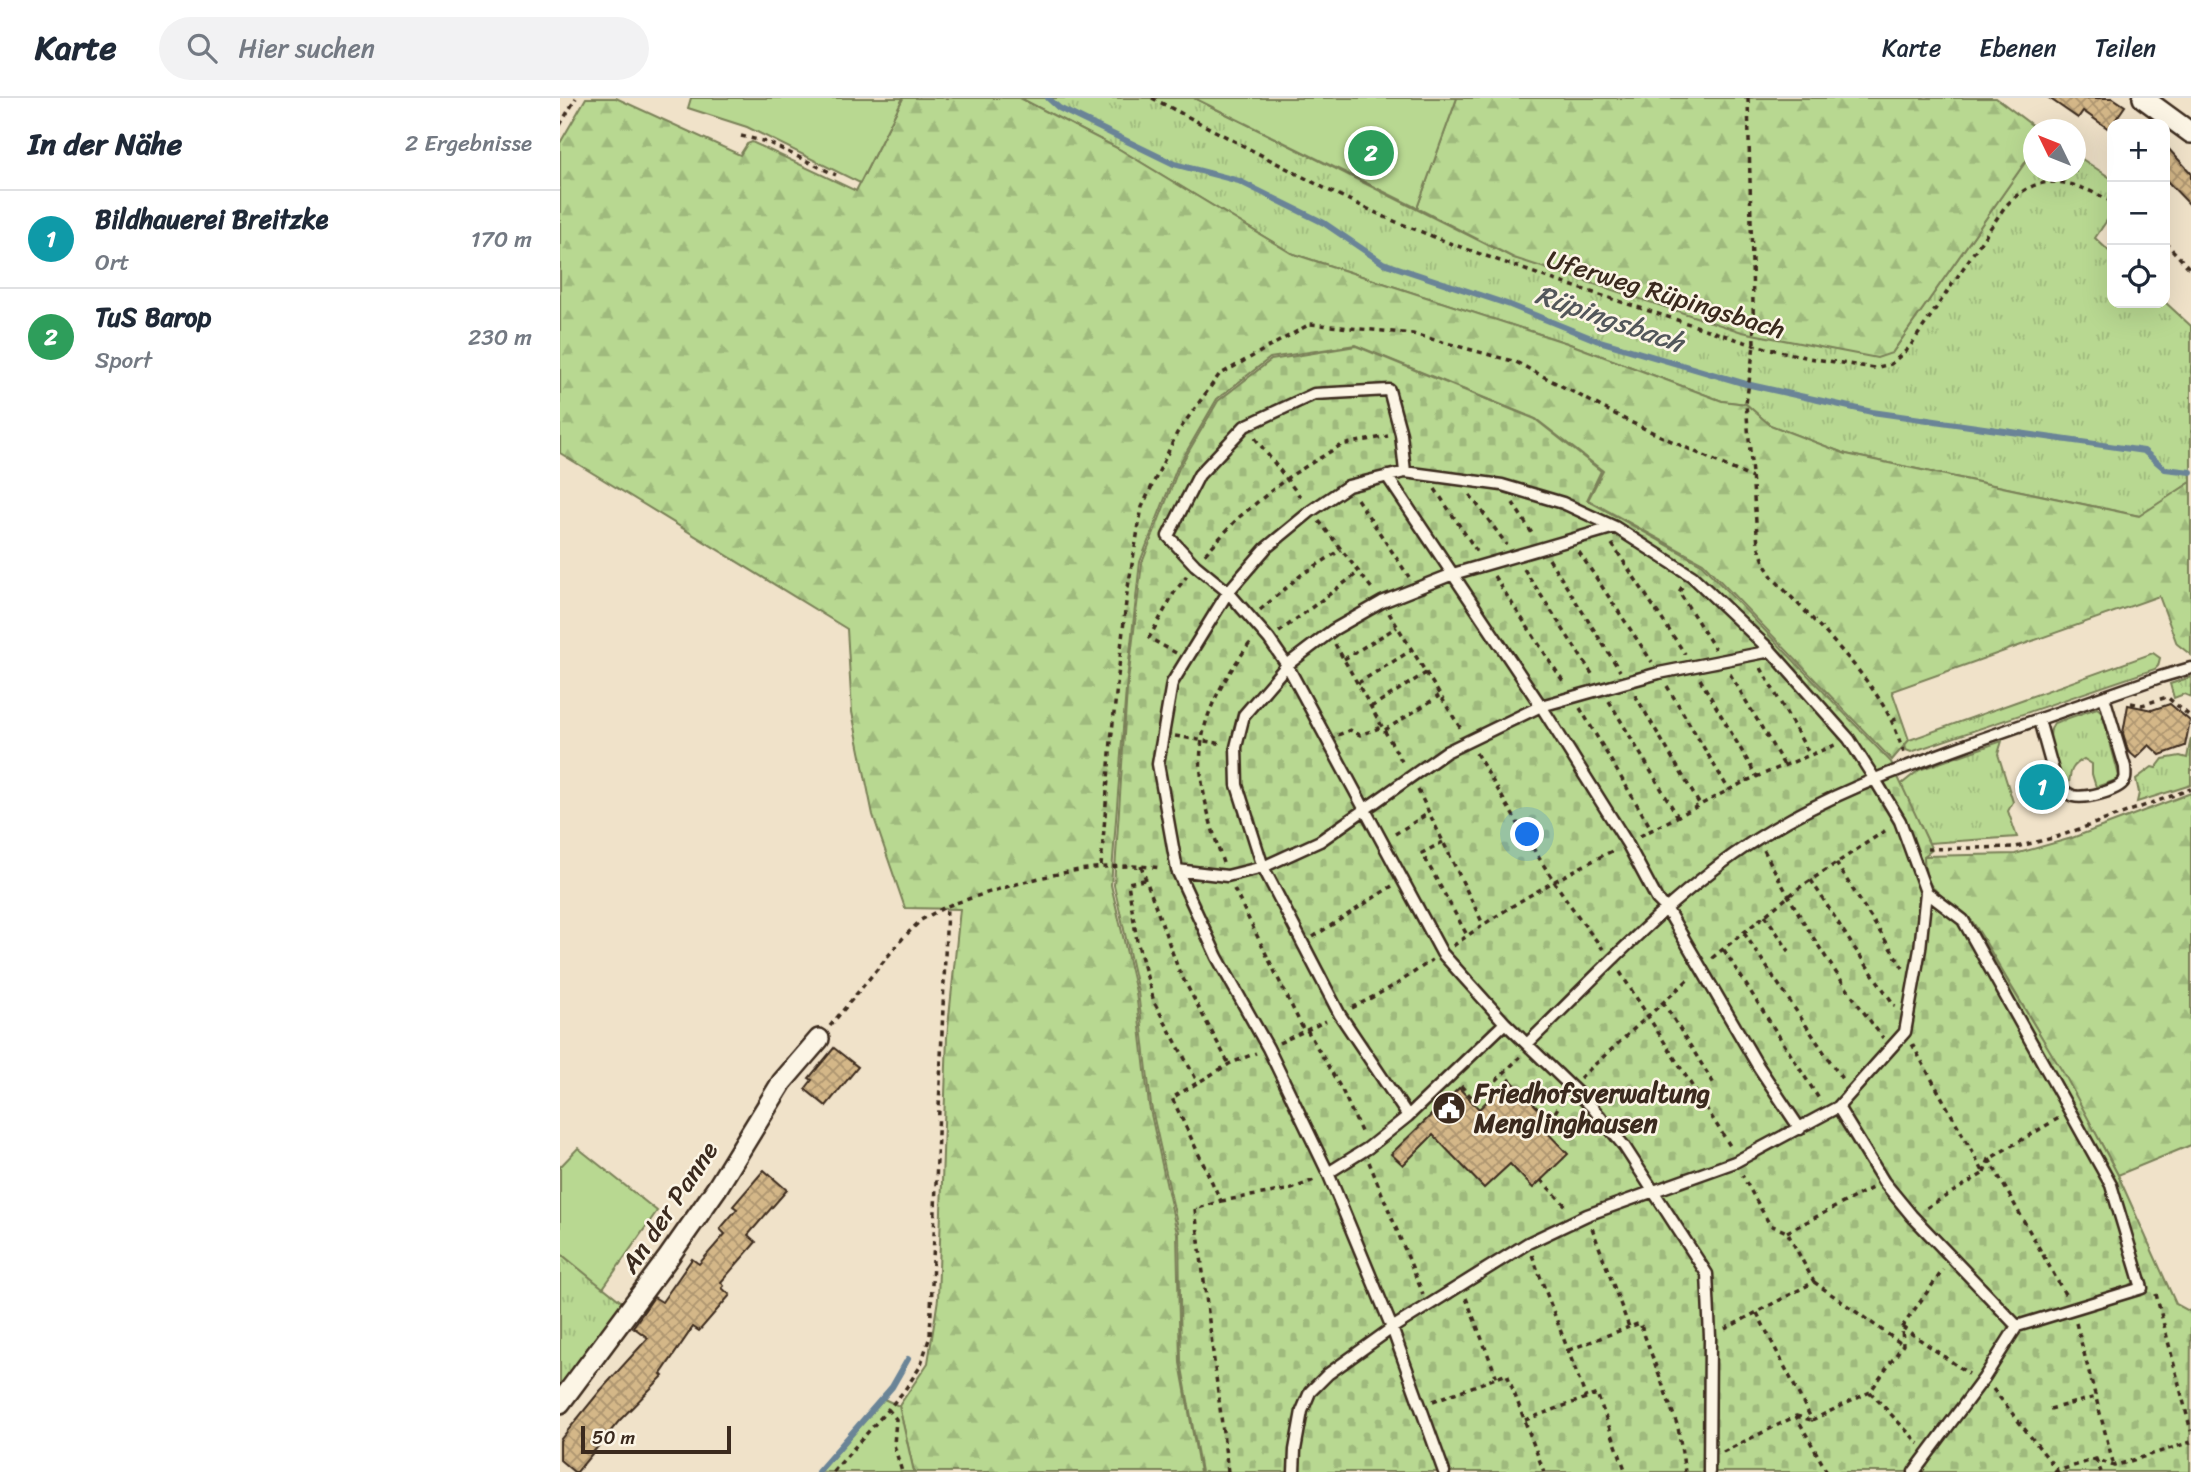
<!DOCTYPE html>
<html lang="de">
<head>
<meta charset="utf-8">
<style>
	body { margin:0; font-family:Sriracha,sans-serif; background:#f2f2f3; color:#1f2937 }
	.controls { position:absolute; right:21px; top:21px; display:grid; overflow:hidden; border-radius:14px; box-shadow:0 7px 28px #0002 }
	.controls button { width:63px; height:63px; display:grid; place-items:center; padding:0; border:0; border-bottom:2px solid #e0e1e3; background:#fff; color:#1f2937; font:35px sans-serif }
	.compass { position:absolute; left:1463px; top:21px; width:63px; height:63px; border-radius:50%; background:#fff; box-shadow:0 7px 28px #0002; rotate:313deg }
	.scale { position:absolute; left:21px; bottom:18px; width:150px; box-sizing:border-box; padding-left:7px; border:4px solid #3b2a1e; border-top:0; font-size:19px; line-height:24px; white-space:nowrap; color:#3b2a1e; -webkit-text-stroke:5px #fcf5e5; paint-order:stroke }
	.you { position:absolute; left:968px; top:737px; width:24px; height:24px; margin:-18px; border:5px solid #fff; border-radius:50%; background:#1a73e8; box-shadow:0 0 0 10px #1a73e833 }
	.badge { display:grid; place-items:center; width:46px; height:46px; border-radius:50%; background:#3b2a1e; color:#fff; font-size:23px; font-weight:700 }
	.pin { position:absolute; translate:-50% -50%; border:4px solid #fff; box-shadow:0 2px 7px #0006 }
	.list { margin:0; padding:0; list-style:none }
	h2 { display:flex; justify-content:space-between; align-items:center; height:91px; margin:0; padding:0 28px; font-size:30px }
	h2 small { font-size:23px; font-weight:400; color:#747a83 }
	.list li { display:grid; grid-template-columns:46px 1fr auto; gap:21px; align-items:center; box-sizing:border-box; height:98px; padding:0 28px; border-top:2px solid #e0e1e3 }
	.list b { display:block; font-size:26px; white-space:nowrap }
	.list p { margin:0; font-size:23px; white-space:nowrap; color:#747a83 }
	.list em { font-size:23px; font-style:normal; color:#747a83 }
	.icon { flex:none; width:38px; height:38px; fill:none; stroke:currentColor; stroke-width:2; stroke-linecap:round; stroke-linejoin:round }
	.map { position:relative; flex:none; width:1631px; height:1374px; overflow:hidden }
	header { display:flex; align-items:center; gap:42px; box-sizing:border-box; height:98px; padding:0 35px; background:#fff; border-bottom:2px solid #e0e1e3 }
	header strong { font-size:33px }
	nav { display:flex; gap:38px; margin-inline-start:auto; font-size:24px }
	.search { width:490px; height:63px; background:#f2f2f3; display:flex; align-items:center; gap:18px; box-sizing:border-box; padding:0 24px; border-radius:38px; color:#747a83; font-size:26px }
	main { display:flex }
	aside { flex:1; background:#fff }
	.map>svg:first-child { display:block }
	.grass { fill:url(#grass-tufts); stroke:#7a8158; stroke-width:2 }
	.forest { fill:url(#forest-firs); stroke:#7a8158; stroke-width:2 }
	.cemetery { fill:url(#cemetery-stones); stroke:#7a8158; stroke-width:2 }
	.green { fill:#b8d891; stroke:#7a8158; stroke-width:2 }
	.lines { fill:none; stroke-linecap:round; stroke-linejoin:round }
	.stream { stroke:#6a8497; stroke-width:6 }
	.building { fill:url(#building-cross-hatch); stroke:#3b2a1e; stroke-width:2 }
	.service-casing { stroke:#3b2a1e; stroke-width:15 }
	.minor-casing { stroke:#3b2a1e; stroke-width:24 }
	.path { stroke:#3b2a1e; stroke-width:3.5; stroke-dasharray:5 5; stroke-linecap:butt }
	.service { stroke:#fcf5e5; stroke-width:10 }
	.minor { stroke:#fcf5e5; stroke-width:19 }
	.labels { text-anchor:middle; stroke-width:5; stroke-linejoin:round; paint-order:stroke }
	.street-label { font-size:26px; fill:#3b2a1e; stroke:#fcf5e5 }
	.poi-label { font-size:26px; font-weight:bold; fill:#3b2a1e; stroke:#fcf5e5; text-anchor:start }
	.water-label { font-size:28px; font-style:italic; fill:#53575b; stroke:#fcf5e5 }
</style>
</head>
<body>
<header>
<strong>Karte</strong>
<div class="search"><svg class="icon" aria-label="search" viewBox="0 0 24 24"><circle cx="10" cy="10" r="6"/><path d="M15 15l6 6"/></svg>Hier suchen</div>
<nav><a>Karte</a><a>Ebenen</a><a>Teilen</a></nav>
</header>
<main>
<aside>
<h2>In der Nähe<small>2 Ergebnisse</small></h2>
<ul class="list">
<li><span class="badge" style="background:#0f9aa8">1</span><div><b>Bildhauerei Breitzke</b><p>Ort</p></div><em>170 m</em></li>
<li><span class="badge" style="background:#2e9e5b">2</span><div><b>TuS Barop</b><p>Sport</p></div><em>230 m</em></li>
</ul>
</aside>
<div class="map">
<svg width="1631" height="1374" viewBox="0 0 1631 1374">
	<defs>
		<pattern id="grass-tufts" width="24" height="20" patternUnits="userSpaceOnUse" patternTransform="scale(1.75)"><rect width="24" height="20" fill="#b8d891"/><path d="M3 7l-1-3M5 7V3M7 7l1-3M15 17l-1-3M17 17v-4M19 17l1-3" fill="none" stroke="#9fba7d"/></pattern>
		<pattern id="forest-firs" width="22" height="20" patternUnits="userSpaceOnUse" patternTransform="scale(1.75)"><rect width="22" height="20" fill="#b8d891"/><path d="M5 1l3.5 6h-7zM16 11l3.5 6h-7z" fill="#9fba7d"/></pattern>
		<pattern id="cemetery-stones" width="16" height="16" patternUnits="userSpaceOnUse" patternTransform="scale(1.75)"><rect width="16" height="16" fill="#b8d891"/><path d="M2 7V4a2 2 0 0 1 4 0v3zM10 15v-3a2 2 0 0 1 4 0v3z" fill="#9fba7d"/></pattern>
		<pattern id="building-cross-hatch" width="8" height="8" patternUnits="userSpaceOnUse" patternTransform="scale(1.75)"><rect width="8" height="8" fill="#d4b788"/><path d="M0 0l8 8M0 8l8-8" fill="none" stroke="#ad956f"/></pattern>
	</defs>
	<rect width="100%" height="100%" fill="#f0e2c9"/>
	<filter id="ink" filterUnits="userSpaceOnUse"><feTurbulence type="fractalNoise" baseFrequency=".0143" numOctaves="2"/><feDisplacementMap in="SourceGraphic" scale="14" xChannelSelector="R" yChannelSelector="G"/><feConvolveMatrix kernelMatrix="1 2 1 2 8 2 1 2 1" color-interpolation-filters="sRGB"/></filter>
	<g filter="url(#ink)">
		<!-- grass -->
		<path class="grass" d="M460 0H634L954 160 1332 255 1473 53 1474 74H1516V57L1552 81V115L1535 140 1552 156V205L1605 204 1631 228V384L1580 418 1286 356 1210 327 1186 306 1162 303 1007 245 731 155 559 51Z
			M1593 555 1600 560 1598 568 1595 571 1351 654 1346 652 1345 646 1349 642Z
			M1631 579V599L1624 596 1614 600 1610 586Z
			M1537 610 1542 614 1559 678 1556 682 1536 689 1532 676V666L1524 661C1512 667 1510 673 1509 686L1506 687C1496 676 1484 638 1494 625Z
			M1631 640V687L1577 704 1579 695 1576 681 1592 669 1596 670 1603 661 1620 658 1627 660Z
			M1442 643 1438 656 1453 704 1448 713 1457 739 1369 745 1338 689 1359 672Z
			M0 1155 63 1205 0 1287Z"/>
		<!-- forest -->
		<path class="forest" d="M26 0H56L180 57 187 46 192 44 296 93 343 0H460L559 51 731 155 1007 245 1162 303 1186 306 1210 327 1286 356 1579 418 1631 384V557L1617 546 1599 498 1332 593 1349 642 1332 662 1143 465 1028 402 1043 373 976 321 795 247 710 260 657 301 617 370 580 464 566 591 551 787 576 894 589 1007 617 1135 620 1265 640 1374H354L339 1308 368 1265 378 1201 387 939 400 811 345 810 313 717 292 614 287 531 0 355V45Z
			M897 0H1436L1477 31 1474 32 1473 53 1332 255 1317 260 1182 234 954 160 857 110Z
			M1631 695V1047L1558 1077C1525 1014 1490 953 1453 891 1439 869 1427 844 1412 823 1391 796 1364 802 1364 758L1455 756 1512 740Z"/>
		<!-- cemetery -->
		<path class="cemetery" d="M796 248 975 321 1041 373 1027 402 1141 466 1331 664 1372 752 1364 758V771L1369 786 1384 801 1410 821 1507 981 1558 1077 1616 1206 1631 1214 1630 1374H641L621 1264 619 1134 591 1007 578 894 554 787 567 592 582 465 619 370 658 303 711 262Z"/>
		<!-- green -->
		<path class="green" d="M131 0H343L300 85 187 29 128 10Z
			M634 0H897L857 110Z
			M18 1050 97 1113 43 1190 0 1155V1069Z
			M324 1301 339 1308 354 1374H260Z"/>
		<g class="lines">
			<!-- stream -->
			<path class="stream" d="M488 0 499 10 614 66 679 83 764 125 823 165 950 207 1036 242 1186 286 1312 314 1584 353 1605 371 1631 374
				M258 1374 332 1289 348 1261"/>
		</g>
		<!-- building -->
		<path class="building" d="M1489 0H1553L1565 8 1549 31 1523 13 1518 20Z
			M1605 47 1631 75V108L1605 81Z
			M1610 606 1630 623 1625 648 1600 657 1589 647 1576 660 1568 653 1563 635 1568 607 1592 612Z
			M1487 677 1495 696 1475 702 1469 683Z
			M274 950 298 969 266 1008 245 991 252 982 249 980Z
			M950 981 986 1019 979 1026 1008 1056 973 1090 950 1066 924 1090 873 1037 843 1067 831 1056 899 990 919 1011Z
			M204 1072 227 1092 188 1137 196 1144 161 1184 164 1188 162 1190 170 1197 139 1233 133 1229 101 1276 103 1278 59 1323 17 1374H14L0 1362V1342L40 1293 88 1240 73 1229 94 1199 102 1204 132 1161 139 1166 165 1136 160 1131 177 1111 173 1108Z"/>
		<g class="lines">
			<defs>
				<path id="service" d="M845 374 841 336 829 292 754 296 685 328 639 377 608 438 635 467 668 494 709 541 727 567 882 855 945 925 1032 1009 1064 1048 1147 1176 1150 1239 1149 1374
					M827 378 981 608 1067 745 1097 801 1106 810 1198 968 1240 1031
					M1479 622 1496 683C1501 690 1505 695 1513 698 1524 701 1561 693 1565 681 1566 679 1565 671 1565 669L1544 599
					M617 772 667 778 703 769 760 743 886 654 981 608 1099 575 1211 553
					M968 945C1041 874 1111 796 1197 741 1267 696 1342 670 1419 642 1479 621 1540 600 1600 579L1631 570
					M1278 1009 1324 1084 1352 1118 1457 1228
					M848 1018 780 917 703 769 677 687 676 649 684 617 727 567 773 532 822 504 893 476 1055 429
					M768 1075 808 1050 848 1018 945 925
					M734 1374 735 1352 742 1313 750 1294 768 1276 832 1230 968 1145 1027 1117 1175 1064 1278 1009 1345 934 1360 851 1366 794 1340 723 1314 680 1289 641 1211 553 1132 478 1055 429 1003 405 942 387 845 374 788 388 751 413 706 450 668 494 612 585 598 666 617 772 657 859 708 950 768 1075 832 1230 884 1374
					M1354 1374 1424 1280 1457 1228 1582 1190 1551 1087 1403 822 1366 794"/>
				<path id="minor" d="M1583 0 1631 35
					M0 1305 108 1160 157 1090 222 984 259 941"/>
			</defs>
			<!-- service casing -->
			<use href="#service" class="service-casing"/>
			<!-- minor casing -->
			<use href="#minor" class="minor-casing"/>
			<!-- path -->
			<path class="path" d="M592 0 768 92 829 121 892 146 994 182 1194 247 1249 260 1314 270 1331 266 1349 250 1444 110C1478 71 1511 82 1552 104
				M1188 0 1194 247 1186 306 1198 447 1206 469 1213 480C1250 519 1310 576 1332 624 1337 634 1340 645 1344 655
				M0 27 16 0
				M181 38 207 44 276 77
				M1605 144 1631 172
				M695 340 742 401
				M875 391 918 455
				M910 397 947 447
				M797 401 849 479
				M953 405 973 437
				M759 423 813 492
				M1052 446 1125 556
				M1019 454 1092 564
				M645 456 678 420 727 380 781 347 828 338
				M989 461 1060 573
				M964 471 1034 579
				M934 478 1005 586
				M1122 489 1119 494 1155 551
				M700 512 741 477 781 452
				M829 515 901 631
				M719 534 799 474
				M775 546 844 667
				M616 555 589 540 614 495 627 478
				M784 561 837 529
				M1201 570 1250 657
				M1170 576 1224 667
				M1140 581 1197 679
				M798 585 852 552
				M1107 588 1169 692
				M1075 597 1140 707
				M1049 603 1118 719
				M1571 605 1582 607 1607 599 1631 619
				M811 609 866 575
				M1020 610 1092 732
				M1332 623 1341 619
				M825 632 879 598
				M778 637 790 632 800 637 822 629
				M615 638 663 646
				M916 655C956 722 994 790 1043 851
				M858 692 923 826
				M835 736 869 715
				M1080 738 1186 683 1275 647
				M883 744 862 755 907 837
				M1367 751 1456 749 1497 739 1631 691
				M1204 752C1237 818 1278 881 1323 940
				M663 765C630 664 628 628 693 541
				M1276 765 1343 870
				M541 768 551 643 567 495 582 409 617 335 659 277 750 226 853 236 956 264 1068 323 1192 380
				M581 768 619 873 669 966
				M584 782 568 785 577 843 594 904 637 983
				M1251 782 1291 845 1335 908
				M674 791 744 933
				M1205 817 1229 853
				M1184 835 1284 984
				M753 839 832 788
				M893 848C945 810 996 781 1054 752
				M1164 852 1261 1004
				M1152 860 1239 790 1329 730
				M1060 874 1172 1051
				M1103 904 1154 986
				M792 910 837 886 872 862
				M270 928 343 840 361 822 387 808
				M747 932 782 992 803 1038
				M719 945 766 923
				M1352 946 1424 1075 1363 1112
				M1020 980 1131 879
				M901 988 915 1003 960 959
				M982 1029 989 1024 1004 1000
				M1429 1061 1506 1198
				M809 1064 863 1196
				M1424 1075 1429 1061 1499 1020
				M981 1082 1008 1110
				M661 1103 732 1091 754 1082
				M1032 1130 1069 1229 1080 1225 1118 1329 1125 1374
				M1227 1134 1312 1090
				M972 1157 1026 1300
				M1254 1184 1343 1247
				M1596 1196 1631 1333
				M906 1200 937 1280
				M1197 1215 1252 1322 1310 1294 1343 1247 1342 1229 1383 1172
				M1516 1225 1554 1368
				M1342 1229 1409 1276
				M1165 1231 1254 1184 1227 1134 1210 1127 1182 1077
				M1009 1252 1069 1229
				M1433 1291 1497 1372
				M1310 1294 1359 1346
				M873 1303 947 1276 984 1374
				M328 1311 336 1321 334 1347 342 1374
				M1490 1311 1536 1299
				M1236 1318 1251 1322
				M965 1322 1037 1296 1066 1374
				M1163 1354 1236 1318 1267 1374
				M1536 1361 1541 1374
				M273 1374 344 1293 360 1269 370 1238 387 808C456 785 528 761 602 770
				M668 1374 635 1111 661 1103 612 1000 669 966 696 955
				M1494 1374 1536 1361 1554 1368 1631 1344"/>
			<!-- service -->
			<use href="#service" class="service"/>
			<!-- minor -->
			<use href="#minor" class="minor"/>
		</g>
	</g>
	<!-- icons -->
	<defs>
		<symbol id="civic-disc" viewBox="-11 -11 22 22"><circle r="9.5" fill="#3b2a1e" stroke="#fcf5e5"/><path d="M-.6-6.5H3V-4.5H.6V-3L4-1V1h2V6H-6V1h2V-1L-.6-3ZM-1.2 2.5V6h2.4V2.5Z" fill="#fff"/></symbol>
	</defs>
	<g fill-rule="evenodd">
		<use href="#civic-disc" x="870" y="991" width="38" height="38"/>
	</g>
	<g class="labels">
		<!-- street labels -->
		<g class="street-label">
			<text transform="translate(1106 196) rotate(17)" y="9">Uferweg Rüpingsbach</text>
			<text transform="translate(109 1109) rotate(-56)" y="9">An der Panne</text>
		</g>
		<!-- poi labels -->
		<g class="poi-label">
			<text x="914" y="1004">Friedhofsverwaltung<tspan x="914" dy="30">Menglinghausen</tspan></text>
		</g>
		<!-- water labels -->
		<g class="water-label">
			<text transform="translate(1050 220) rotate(19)" y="10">Rüpingsbach</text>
		</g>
	</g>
</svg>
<div class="controls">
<button>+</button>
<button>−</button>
<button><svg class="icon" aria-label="locate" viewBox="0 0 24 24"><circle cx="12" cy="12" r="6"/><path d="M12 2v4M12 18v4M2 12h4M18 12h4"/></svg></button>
</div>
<svg class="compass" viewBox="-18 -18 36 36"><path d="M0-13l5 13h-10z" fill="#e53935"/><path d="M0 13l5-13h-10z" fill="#747a83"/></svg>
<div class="scale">50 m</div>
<div class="you"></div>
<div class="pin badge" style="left:1482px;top:689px;background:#0f9aa8">1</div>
<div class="pin badge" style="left:811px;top:55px;background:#2e9e5b">2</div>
</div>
</main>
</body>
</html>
